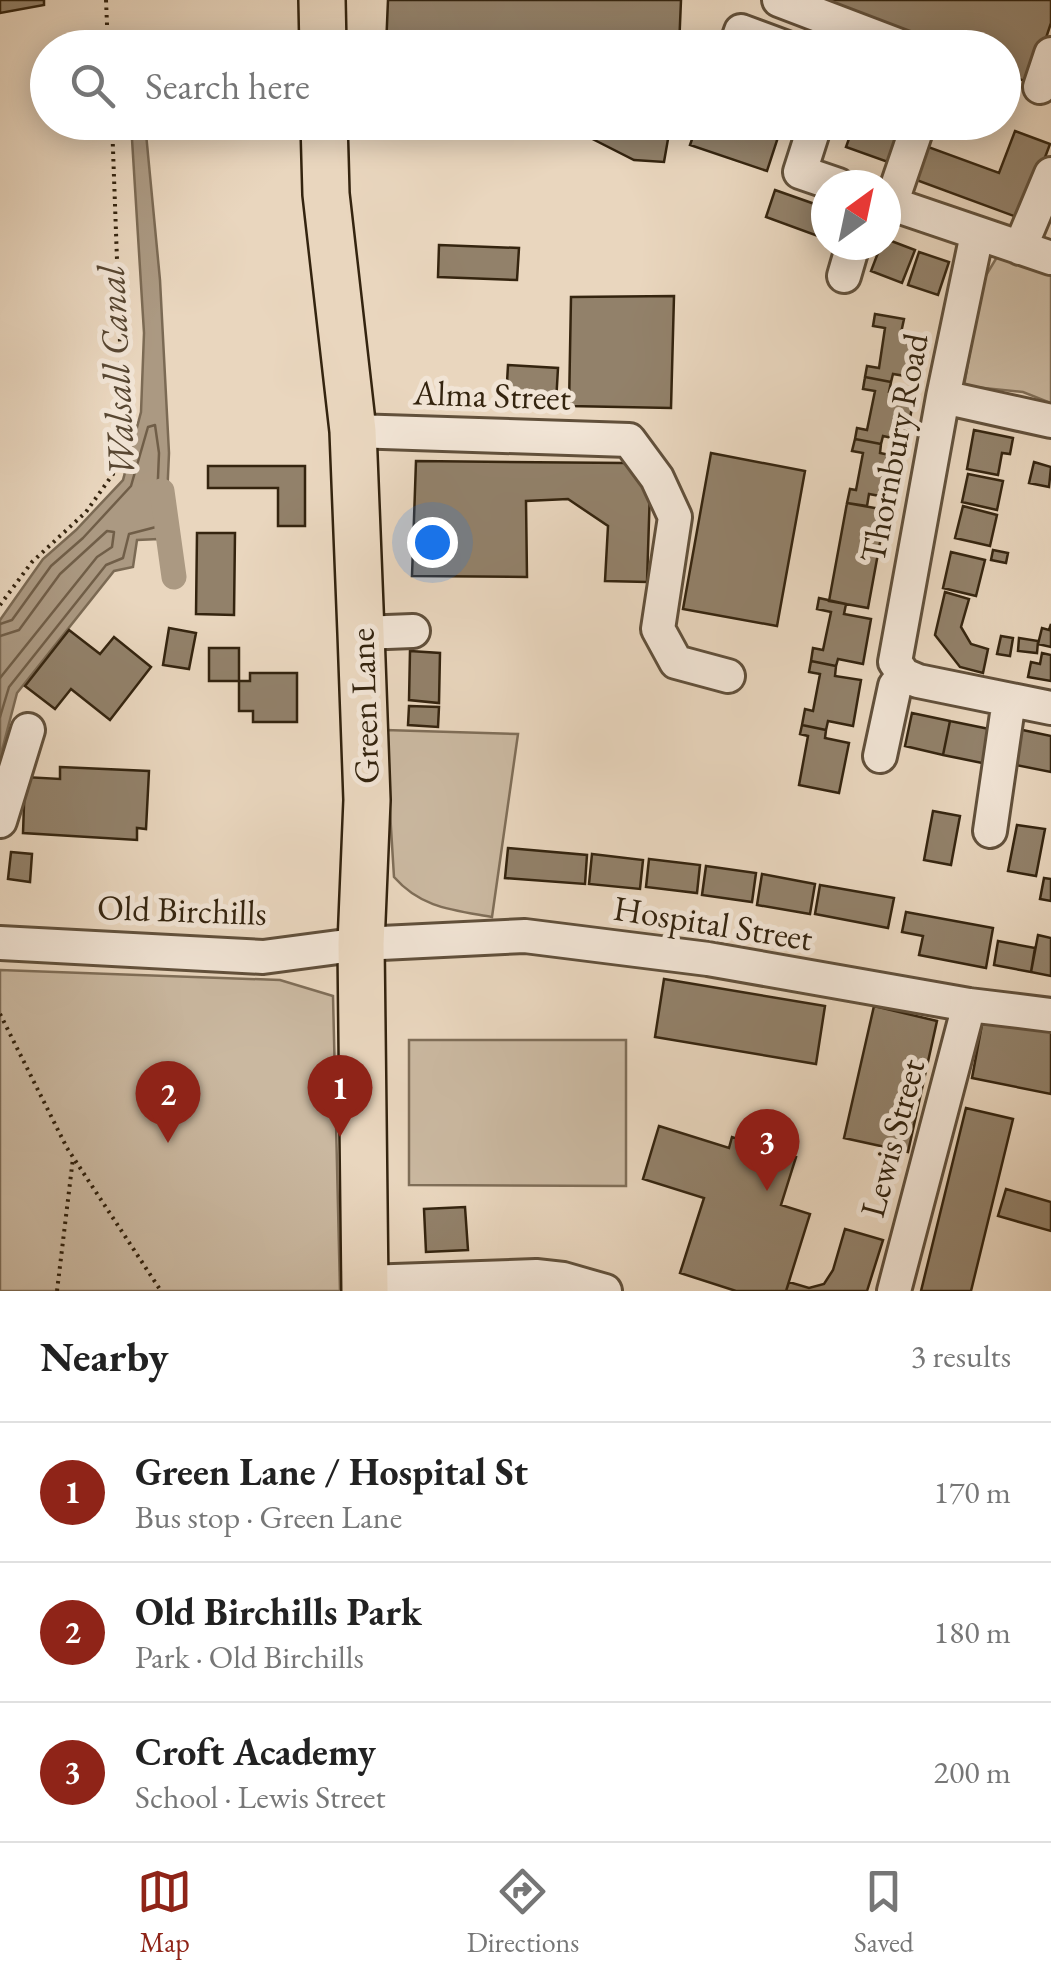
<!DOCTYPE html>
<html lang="en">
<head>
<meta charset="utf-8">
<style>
	body { margin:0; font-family:"EB Garamond",serif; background:#f2f2f2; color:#222 }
	.compass { position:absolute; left:811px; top:170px; width:90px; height:90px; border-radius:50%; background:#fff; box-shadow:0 5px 25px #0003; rotate:33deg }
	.you { position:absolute; left:432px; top:542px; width:35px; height:35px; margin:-25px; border:8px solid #fff; border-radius:50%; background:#1a73e8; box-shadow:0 0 0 15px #1a73e833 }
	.badge { display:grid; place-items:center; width:65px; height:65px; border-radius:50%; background:#8f2418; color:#fff; font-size:32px; font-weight:700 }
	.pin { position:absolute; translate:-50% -82px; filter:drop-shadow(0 2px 5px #0008) }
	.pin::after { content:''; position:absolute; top:52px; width:35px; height:30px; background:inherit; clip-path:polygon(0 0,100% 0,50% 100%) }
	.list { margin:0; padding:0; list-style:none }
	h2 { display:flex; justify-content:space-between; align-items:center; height:130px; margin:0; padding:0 40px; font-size:42px }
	h2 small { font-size:32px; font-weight:400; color:#767676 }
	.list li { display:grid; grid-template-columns:65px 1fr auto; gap:30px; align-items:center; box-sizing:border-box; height:140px; padding:0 40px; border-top:2px solid #e0e0e0 }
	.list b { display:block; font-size:38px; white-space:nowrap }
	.list p { margin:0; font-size:32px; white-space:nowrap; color:#767676 }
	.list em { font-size:32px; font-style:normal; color:#767676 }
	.icon { flex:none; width:55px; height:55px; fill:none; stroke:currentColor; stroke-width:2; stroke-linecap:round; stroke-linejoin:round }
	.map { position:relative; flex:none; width:1051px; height:1291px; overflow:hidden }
	.search { position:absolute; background:#fff; box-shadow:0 5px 25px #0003; left:30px; right:30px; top:30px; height:110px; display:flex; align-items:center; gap:25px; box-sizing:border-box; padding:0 35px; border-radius:55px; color:#767676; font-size:38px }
	.sheet { height:550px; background:#fff }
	nav { display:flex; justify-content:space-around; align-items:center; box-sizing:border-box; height:140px; border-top:2px solid #e0e0e0; background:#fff; font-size:28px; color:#767676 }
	nav a { display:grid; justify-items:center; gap:5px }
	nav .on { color:#8f2418 }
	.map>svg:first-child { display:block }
	.green { fill:#cab8a0; stroke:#7f6e58; stroke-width:2.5 }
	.water { fill:#ab9982; stroke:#7b6a54; stroke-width:2.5 }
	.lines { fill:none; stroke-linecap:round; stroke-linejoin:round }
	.shore { stroke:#705e48; stroke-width:2.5 }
	.canal { stroke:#ab9982; stroke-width:25 }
	.building { fill:#92816a; stroke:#34240f; stroke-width:2.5 }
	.minor-casing { stroke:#61503b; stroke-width:38 }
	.highway-casing { stroke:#34240f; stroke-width:50 }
	.path { stroke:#34240f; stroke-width:4; stroke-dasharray:2.5 5; stroke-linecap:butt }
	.minor { stroke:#f1e4d5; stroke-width:32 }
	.highway { stroke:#e9d6be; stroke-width:45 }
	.labels { text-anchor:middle; stroke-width:10; stroke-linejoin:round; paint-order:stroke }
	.street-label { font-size:35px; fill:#34240f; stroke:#f1e4d5 }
	.water-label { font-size:38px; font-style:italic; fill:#584732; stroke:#f1e4d5 }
</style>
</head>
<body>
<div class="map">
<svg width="1051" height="1291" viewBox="0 0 1051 1291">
	<rect width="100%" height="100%" fill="#e9d6be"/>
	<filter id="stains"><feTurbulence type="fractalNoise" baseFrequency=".002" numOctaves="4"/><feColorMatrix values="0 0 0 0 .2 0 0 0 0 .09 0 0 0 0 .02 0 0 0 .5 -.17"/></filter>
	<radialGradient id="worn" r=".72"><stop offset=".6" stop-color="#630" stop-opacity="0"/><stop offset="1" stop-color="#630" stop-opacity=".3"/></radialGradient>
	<!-- green -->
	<path class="green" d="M997 257 1051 274V403L1023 392 964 386 982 282Z
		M385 730 518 734 492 917C453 910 421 908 394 877Z
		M0 970 280 980 333 996 340 1291H0Z
		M409 1040H626V1186L409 1185Z"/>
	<!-- water -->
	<path class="water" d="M131 123H145L160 280 169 453 166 522 174 577 166 543 159 539 137 540 133 567 114 571 17 693 0 758V620L43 559 76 530 123 480 141 412 144 333Z"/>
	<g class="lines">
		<!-- shore -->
		<path class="shore" d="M0 624 12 620 51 566 83 538 131 486 148 427 155 425 159 453 156 527 129 534 123 558 106 565 9 687 0 717
			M0 636 19 630 60 574 107 531 114 532 112 547 97 557 0 678"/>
		<!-- canal -->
		<path class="canal" d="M162 491 174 577"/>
	</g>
	<!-- building -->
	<path class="building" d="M0 0H44V5L0 13Z
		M388 0H681L679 48H386Z
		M825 0H1051V23L1031 83 1004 74V48H927L821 11Z
		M559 122H671L664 162 634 160Z
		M698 122H728L743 128 745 122H783L767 171 690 145Z
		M855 122H890L888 129 909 137 899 166 846 147Z
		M1015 131 1050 144 1022 219 911 178 923 145 999 173Z
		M775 190 826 208V239L766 217Z
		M886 239 915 250 902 283 871 271 881 245H886Z
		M439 245 519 248 517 280 438 277Z
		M919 252 949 262 938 295 908 285Z
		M674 296 671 408 569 406 571 297Z
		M875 314 904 319 901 333 923 337 917 378 893 374 891 382 865 377 867 366 879 368 885 328 873 326Z
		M508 365 558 368 556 403 506 400Z
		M865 377 891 382 889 392 914 396 906 441 883 436 881 444 855 439 857 428 867 430 875 391 863 389Z
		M974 430 1013 438 1010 454 1002 453 998 475 967 469Z
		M855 439 881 444 880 453 904 458 896 499 869 494 867 506 847 503 850 489 856 490 863 453 852 451Z
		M711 453 805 471 777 626 683 609Z
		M416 461 626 463 650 490 647 582 605 581 608 526 568 499 526 501 527 577 412 576Z
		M1034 462 1051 467 1049 487 1029 483Z
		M208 466H305V526H278V488H208Z
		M968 474 1003 481 997 510 962 502Z
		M847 503 886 510 868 608 829 601Z
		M963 506 997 515 990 546 955 538Z
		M197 533H235L234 615 196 614Z
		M993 550 1008 553 1006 563 991 560Z
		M951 552 985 560 976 596 943 588Z
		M945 592 969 599 961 627 971 644 988 649 983 673 960 667 935 635Z
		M819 598 846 604 844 614 871 619 863 664 838 659 836 666 811 661 813 648 823 650 831 612 817 609Z
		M1051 624V647L1038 644 1042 628 1049 630Z
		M169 628 196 633 189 669 163 665Z
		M69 630 100 654 114 637 151 667 110 720 71 689 55 709 25 686Z
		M1001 636 1013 638 1010 656 997 654Z
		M1019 638 1038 641 1037 653 1018 651Z
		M209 648H239V681H209Z
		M410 651 440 653 439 703 409 700Z
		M1042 653 1051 655V681L1028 677 1031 662 1040 664Z
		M811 661 836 666 835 676 861 680 853 726 828 721 826 730 802 725 805 709 813 711 820 674 809 672Z
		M250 673H297V722H253V711H239V681H250Z
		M409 706 439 707 438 727 408 725Z
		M912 713 950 721 943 755 905 746Z
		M950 721 999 731 992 765 943 755Z
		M802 725 826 730 825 738 849 743 839 793 799 785 808 736 800 734Z
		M1018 729 1051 736V772L1011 764Z
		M60 767 149 771 146 829 137 828V840L23 833 25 777 60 779Z
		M933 811 960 816 951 865 924 860Z
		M1017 825 1045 829 1036 876 1008 871Z
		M508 848 587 855 585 884 505 878Z
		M11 852 32 854 30 882 8 879Z
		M592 854 643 860 640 889 589 884Z
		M649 859 700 865 697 893 646 887Z
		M706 866 756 873 752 902 702 895Z
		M762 874 815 884 810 914 757 905Z
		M1044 878 1051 879V901L1040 899Z
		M820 885 894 898 888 928 815 914Z
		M906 912 993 928 986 968 919 955 923 936 902 932Z
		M1038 935 1051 938V976L1031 972Z
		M998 941 1035 948 1031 972 994 965Z
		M664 979 825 1006 816 1064 655 1037Z
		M874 1006 937 1021 908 1152 844 1138Z
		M983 1019 1051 1032V1094L972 1078Z
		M966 1108 1013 1119 971 1291H921Z
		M659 1126 729 1148 732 1137 796 1157 781 1205 810 1214 786 1291H736L680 1273 704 1198 643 1179Z
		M1006 1189 1051 1202V1231L998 1216Z
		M465 1207 468 1250 426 1252 424 1209Z
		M845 1229 883 1240 867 1291H786L789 1282 809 1288 824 1284 833 1270Z"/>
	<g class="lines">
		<defs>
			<path id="minor" d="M779 0 905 48
				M735 48 741 31 787 48
				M1040 87 1051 54
				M816 122 800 172 838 185
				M886 202 1051 258
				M891 204 919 122
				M1020 248 1051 174
				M844 276 853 245
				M943 397 1051 421
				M353 431 629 440 657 478 675 517 658 629 676 662 728 676
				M361 633 413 631
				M904 675 918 681 1051 708
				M880 756 895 686 904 675 895 662 943 397 977 234
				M0 821 28 730
				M990 831 1009 700
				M0 943 263 957 361 944 525 936 708 959 969 1005 1051 1015
				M365 1282 536 1276 563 1279 605 1291
				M894 1291 969 1005"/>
			<path id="highway" d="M322 0 323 48
				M324 122 326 194 353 431 361 633 367 800 361 944 365 1291"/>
		</defs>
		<!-- minor casing -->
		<use href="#minor" class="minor-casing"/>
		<!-- highway casing -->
		<use href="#highway" class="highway-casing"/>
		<!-- path -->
		<path class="path" d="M106 0 108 48
			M0 605 32 562 86 512 113 474 123 425 112 122
			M0 1014 67 1148 161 1291
			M57 1291 73 1158"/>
		<!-- minor -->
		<use href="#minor" class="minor"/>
		<!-- highway -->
		<use href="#highway" class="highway"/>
	</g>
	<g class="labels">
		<!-- street labels -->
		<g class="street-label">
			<text transform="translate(492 395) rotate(2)" y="12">Alma Street</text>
			<text transform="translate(894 448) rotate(-79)" y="12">Thornbury Road</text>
			<text transform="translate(364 706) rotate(-92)" y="12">Green Lane</text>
			<text transform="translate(182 910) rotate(2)" y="12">Old Birchills</text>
			<text transform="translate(713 923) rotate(9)" y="12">Hospital Street</text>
			<text transform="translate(892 1138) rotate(-75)" y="12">Lewis Street</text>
		</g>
		<!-- water labels -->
		<g class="water-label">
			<text transform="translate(116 371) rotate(-93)" y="13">Walsall Canal</text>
		</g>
	</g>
	<rect width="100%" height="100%" filter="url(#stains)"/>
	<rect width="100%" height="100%" fill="url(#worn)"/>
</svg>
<svg class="compass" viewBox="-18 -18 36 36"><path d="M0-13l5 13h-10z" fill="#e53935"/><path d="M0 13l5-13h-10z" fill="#767676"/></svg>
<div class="you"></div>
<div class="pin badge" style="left:340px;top:1137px">1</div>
<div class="pin badge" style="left:168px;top:1143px">2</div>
<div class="pin badge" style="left:767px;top:1191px">3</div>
<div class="search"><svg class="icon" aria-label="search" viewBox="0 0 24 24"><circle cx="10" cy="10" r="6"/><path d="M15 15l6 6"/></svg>Search here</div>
</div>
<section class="sheet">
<h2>Nearby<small>3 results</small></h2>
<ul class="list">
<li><span class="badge">1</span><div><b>Green Lane / Hospital St</b><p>Bus stop · Green Lane</p></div><em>170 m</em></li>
<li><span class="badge">2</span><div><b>Old Birchills Park</b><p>Park · Old Birchills</p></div><em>180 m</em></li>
<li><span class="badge">3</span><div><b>Croft Academy</b><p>School · Lewis Street</p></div><em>200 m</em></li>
</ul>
</section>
<nav>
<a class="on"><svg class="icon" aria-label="map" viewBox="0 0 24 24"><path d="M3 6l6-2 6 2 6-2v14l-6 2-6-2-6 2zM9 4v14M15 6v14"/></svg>Map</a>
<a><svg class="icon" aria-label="directions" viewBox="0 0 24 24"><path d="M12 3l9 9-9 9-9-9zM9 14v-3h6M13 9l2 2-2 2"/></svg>Directions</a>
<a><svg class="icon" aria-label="saved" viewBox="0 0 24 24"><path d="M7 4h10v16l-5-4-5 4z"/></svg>Saved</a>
</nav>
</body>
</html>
